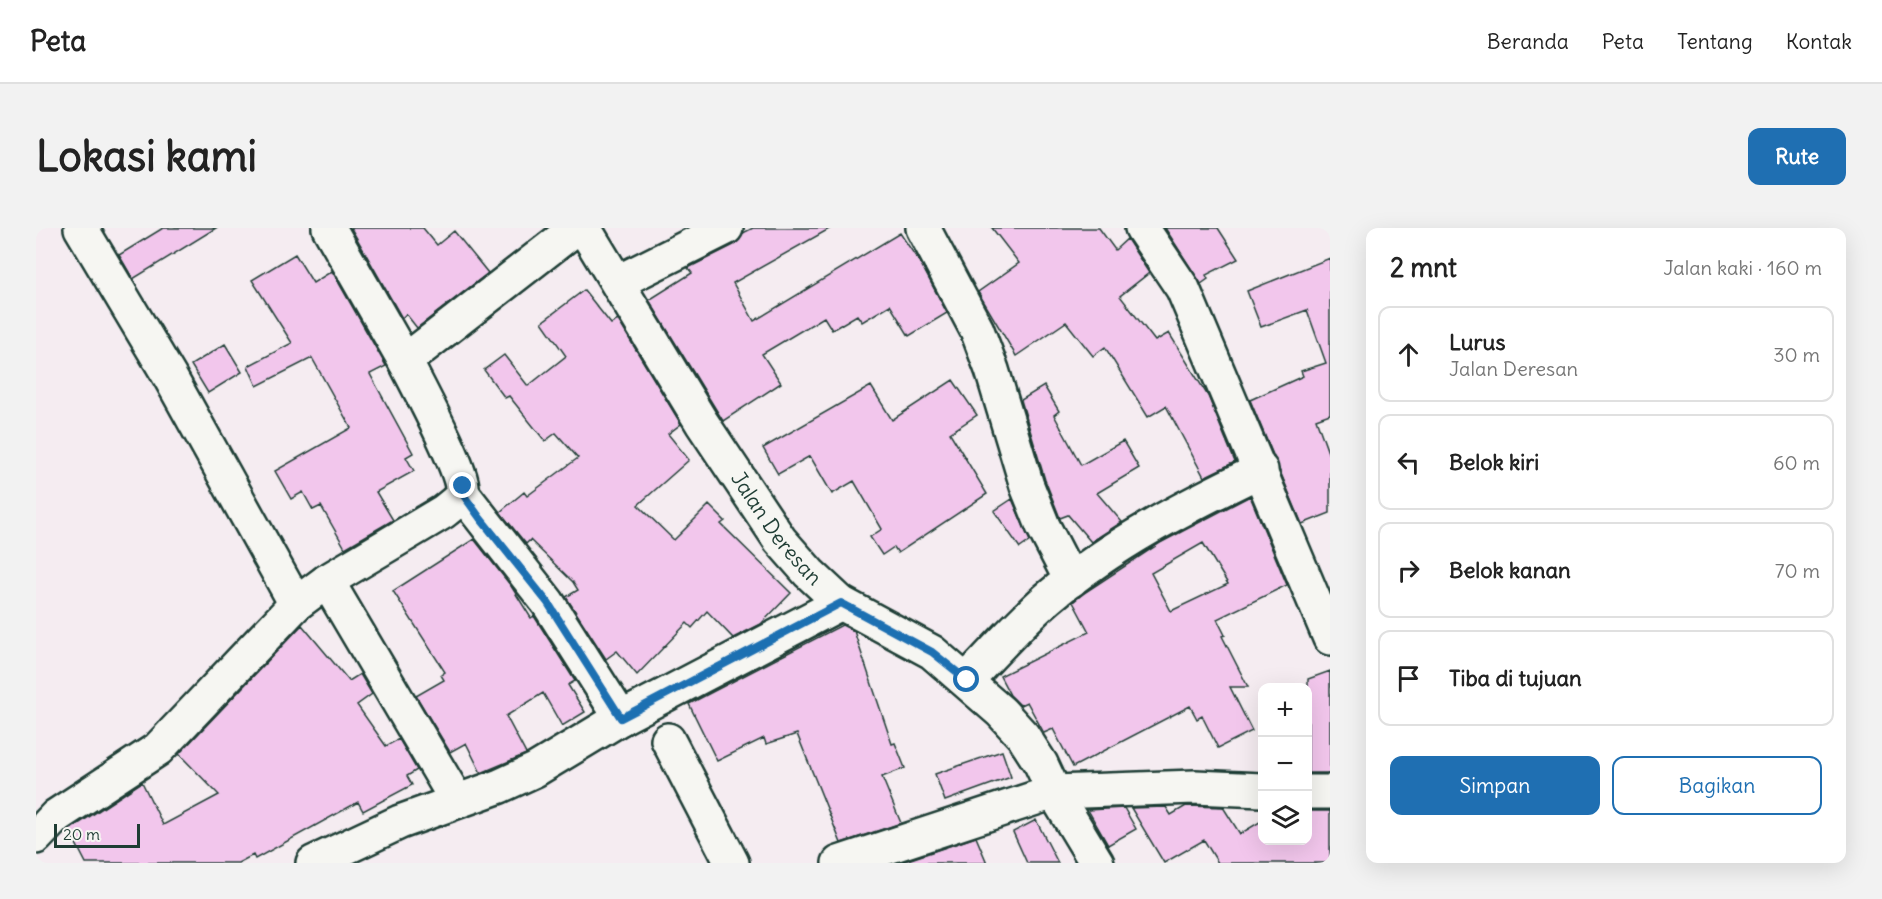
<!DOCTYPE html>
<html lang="id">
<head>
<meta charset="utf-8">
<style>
	body { margin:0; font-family:Delius,sans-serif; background:#f2f2f2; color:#222 }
	.controls { position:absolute; right:18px; bottom:18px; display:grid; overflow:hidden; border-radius:12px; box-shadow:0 6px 24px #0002 }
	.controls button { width:54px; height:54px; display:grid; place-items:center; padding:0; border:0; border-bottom:2px solid #e0e0e0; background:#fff; color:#222; font:30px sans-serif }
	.scale { position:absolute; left:18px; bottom:15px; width:86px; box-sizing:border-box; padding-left:6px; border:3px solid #1f3d34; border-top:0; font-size:16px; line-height:21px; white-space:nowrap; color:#1f3d34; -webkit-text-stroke:4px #f6f6f2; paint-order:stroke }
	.stop { position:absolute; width:18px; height:18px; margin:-14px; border:4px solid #1f6fb2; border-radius:50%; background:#fff }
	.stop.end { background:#1f6fb2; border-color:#fff; box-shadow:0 2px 6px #0008 }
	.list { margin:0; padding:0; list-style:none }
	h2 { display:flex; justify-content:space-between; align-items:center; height:78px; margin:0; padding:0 24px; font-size:26px }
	h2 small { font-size:20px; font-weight:400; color:#767676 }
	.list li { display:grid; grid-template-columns:39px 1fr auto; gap:18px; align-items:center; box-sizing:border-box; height:96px; margin:0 12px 12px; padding:0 12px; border:2px solid #e0e0e0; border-radius:12px }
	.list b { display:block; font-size:22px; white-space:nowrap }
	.list p { margin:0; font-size:20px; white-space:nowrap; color:#767676 }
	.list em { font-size:20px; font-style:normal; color:#767676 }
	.actions { display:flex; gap:12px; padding:18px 24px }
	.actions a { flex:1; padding:14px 0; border:2px solid #1f6fb2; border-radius:12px; text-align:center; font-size:21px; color:#1f6fb2 }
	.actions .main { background:#1f6fb2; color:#fff }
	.icon { flex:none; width:33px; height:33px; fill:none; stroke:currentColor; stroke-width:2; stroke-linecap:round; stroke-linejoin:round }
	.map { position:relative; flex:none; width:1294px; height:635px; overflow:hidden; border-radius:12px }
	header { display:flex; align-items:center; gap:36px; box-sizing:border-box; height:84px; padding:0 30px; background:#fff; border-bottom:2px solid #e0e0e0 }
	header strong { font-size:28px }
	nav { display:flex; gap:33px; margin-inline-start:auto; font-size:21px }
	.intro { display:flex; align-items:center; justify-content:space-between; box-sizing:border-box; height:144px; padding:0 36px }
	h1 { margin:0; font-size:42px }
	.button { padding:15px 27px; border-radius:12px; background:#1f6fb2; color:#fff; font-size:21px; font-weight:700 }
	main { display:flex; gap:36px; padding:0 36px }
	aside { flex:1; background:#fff; border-radius:12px; box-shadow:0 6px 24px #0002 }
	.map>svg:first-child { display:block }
	.building { fill:#f2c6ec; stroke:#1f3d34; stroke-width:1.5; fill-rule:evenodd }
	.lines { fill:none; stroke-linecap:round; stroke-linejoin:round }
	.minor-casing { stroke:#1f3d34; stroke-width:38 }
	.minor { stroke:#f6f6f2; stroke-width:33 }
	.route { stroke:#1f6fb2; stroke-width:8 }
	.labels { text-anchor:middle; stroke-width:4.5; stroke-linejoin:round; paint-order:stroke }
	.street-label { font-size:21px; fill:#1f3d34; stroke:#f6f6f2 }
</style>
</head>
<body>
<header>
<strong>Peta</strong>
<nav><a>Beranda</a><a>Peta</a><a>Tentang</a><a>Kontak</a></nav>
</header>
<div class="intro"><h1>Lokasi kami</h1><a class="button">Rute</a></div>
<main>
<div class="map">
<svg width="1294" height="635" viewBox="0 0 1294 635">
	<rect width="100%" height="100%" fill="#f5ecf1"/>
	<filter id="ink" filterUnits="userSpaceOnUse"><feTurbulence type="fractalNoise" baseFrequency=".0167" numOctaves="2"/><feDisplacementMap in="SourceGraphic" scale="12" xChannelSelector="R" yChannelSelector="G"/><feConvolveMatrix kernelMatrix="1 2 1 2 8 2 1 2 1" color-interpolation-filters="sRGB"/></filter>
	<g filter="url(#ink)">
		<!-- building -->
		<path class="building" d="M127 0H180L97 51 83 27Z
			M315 0H387L401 17 418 3 452 45 381 100 370 86 366 90Z
			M717 0H795L697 55 718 93 864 5 886 38 911 85 873 108 854 77 826 94 821 87 796 102 788 89 726 126 745 155 687 193 613 72 656 45 652 40 698 17 707 5Z
			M956 0H1063L1079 22 1091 11 1113 45 1084 68 1119 113 1133 105 1172 168 1199 234 1168 249 1130 178 1112 189 1069 119 1057 128 1030 94 980 128 942 64 983 35Z
			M1129 0H1182L1202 31 1170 47 1172 51 1165 56Z
			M259 26 277 55 296 43 350 138 334 146 377 225 370 229 378 243 340 264 357 292 309 320 285 278 277 282 267 264 255 271 239 243 315 200 276 130 221 158 212 138 256 115 216 52Z
			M1294 30V186L1280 191 1294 230V285L1266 296 1214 172 1267 148 1265 143 1290 135 1271 82 1225 99 1211 63Z
			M548 62 575 96 582 92 645 196 632 206 653 232 602 277 638 312 673 277 689 293 685 296 755 365 725 396 697 410 671 383 656 400 651 395 601 447 581 423 570 431 530 369 542 362 537 354 494 312 490 316 464 284 488 264 491 268 542 230 520 205 509 213 473 168 469 170 448 142 468 127 492 158 530 128 506 94Z
			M189 116 206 144 172 165 155 137Z
			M917 152 941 187 914 205 951 266 862 325 858 319 846 327 834 309 846 301 818 253 796 266 774 228 742 246 727 220 835 158 856 192Z
			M1008 158 1023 183 1018 187 1045 237 1087 213 1103 240 1061 265 1086 294 1055 314 1032 287 1024 290 1009 252 985 172Z
			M1214 268 1251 357 1181 391 1189 407 1186 408 1212 459H1194L1216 503 1182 520 1166 488 1161 491 1154 478 1037 539 1017 501 1008 505 991 474 984 477 974 467 964 448 1053 404 1037 374 1048 365 1124 315ZM1167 315 1192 356 1135 383 1115 345Z
			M976 271 994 313 984 320 958 283Z
			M438 311 475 358 495 390 498 388 539 453 532 457 549 484 526 498 507 465 470 488 490 526 445 545 430 515 414 524 380 468 408 452 405 447 409 444 357 363Z
			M266 397 313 453 324 446 336 466 321 477 350 518 363 511 381 542 371 548 376 557 327 583 322 574 219 631 217 627 202 635H50L33 602 106 554 127 597 183 567 143 526Z
			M806 397 818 403 856 516 859 515 869 540 846 549 865 595 805 615 761 506 730 516 728 510 681 533 653 476Z
			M1294 443V545H1272V451Z
			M966 523 975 549 909 573 899 546Z
			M1150 578 1187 579 1204 606 1227 592V612H1272V583H1294V635H1182L1168 612 1128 635 1095 580 1130 579 1135 587Z
			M1088 580 1100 601 1072 617 1052 582Z
			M1000 592 1022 635H991L977 604Z
			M940 609 951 635H863Z"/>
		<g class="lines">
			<defs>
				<g id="minor">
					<path d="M45 0 134 149 260 376"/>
					<path d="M293 0 369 133"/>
					<path id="s1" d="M548 0 666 195 744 312 773 345 805 375 896 424 965 484 987 508 1005 536 1018 564 1061 635"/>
					<path d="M887 0 941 102 956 142 991 258 1007 298 1035 352"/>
					<path d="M1106 0 1147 61 1294 410"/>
					<path d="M582 54 690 0"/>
					<path d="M426 265 512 375 585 490"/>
					<path d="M291 353 421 573"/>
					<path d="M931 452C958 424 983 395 1012 370 1076 316 1150 278 1225 242"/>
					<path d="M632 512 696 635"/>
					<path d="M1272 564H1294"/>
					<path d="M0 609 20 588 122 521 260 376 291 353 407 284C413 279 424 272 426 264 431 249 379 153 369 133L540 0"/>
					<path d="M277 635 364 594 464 558 499 542 585 490 805 375"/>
					<path d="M803 635 1018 564 1159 559 1226 562"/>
				</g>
			</defs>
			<!-- minor casing -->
			<use href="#minor" class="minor-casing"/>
			<!-- minor -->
			<use href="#minor" class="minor"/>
		</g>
	</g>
	<g class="lines" filter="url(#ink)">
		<!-- route -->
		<path class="route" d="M427 258 426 265 444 290 512 375 585 490 805 375 896 424 931 452"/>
	</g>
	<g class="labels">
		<!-- street labels -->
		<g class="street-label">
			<text dy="7" stroke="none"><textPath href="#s1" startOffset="357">Jalan Deresan</textPath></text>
		</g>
	</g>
</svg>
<div class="controls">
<button>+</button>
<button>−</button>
<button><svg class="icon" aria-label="layers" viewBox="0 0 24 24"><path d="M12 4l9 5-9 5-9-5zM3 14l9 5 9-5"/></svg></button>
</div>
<div class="scale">20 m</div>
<div class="stop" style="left:931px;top:452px"></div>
<div class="stop end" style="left:427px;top:258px"></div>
</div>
<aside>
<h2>2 mnt<small>Jalan kaki · 160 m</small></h2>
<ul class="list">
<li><svg class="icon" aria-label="ahead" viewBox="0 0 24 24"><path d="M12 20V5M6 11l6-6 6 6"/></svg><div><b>Lurus</b><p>Jalan Deresan</p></div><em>30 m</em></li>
<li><svg class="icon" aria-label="left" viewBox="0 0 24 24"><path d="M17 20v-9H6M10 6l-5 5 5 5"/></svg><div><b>Belok kiri</b></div><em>60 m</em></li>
<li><svg class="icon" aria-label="right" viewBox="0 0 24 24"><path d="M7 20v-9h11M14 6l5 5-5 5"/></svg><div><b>Belok kanan</b></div><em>70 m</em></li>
<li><svg class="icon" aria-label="arrive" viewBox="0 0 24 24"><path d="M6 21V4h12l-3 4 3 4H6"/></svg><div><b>Tiba di tujuan</b></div></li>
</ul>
<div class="actions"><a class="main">Simpan</a><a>Bagikan</a></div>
</aside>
</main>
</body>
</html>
